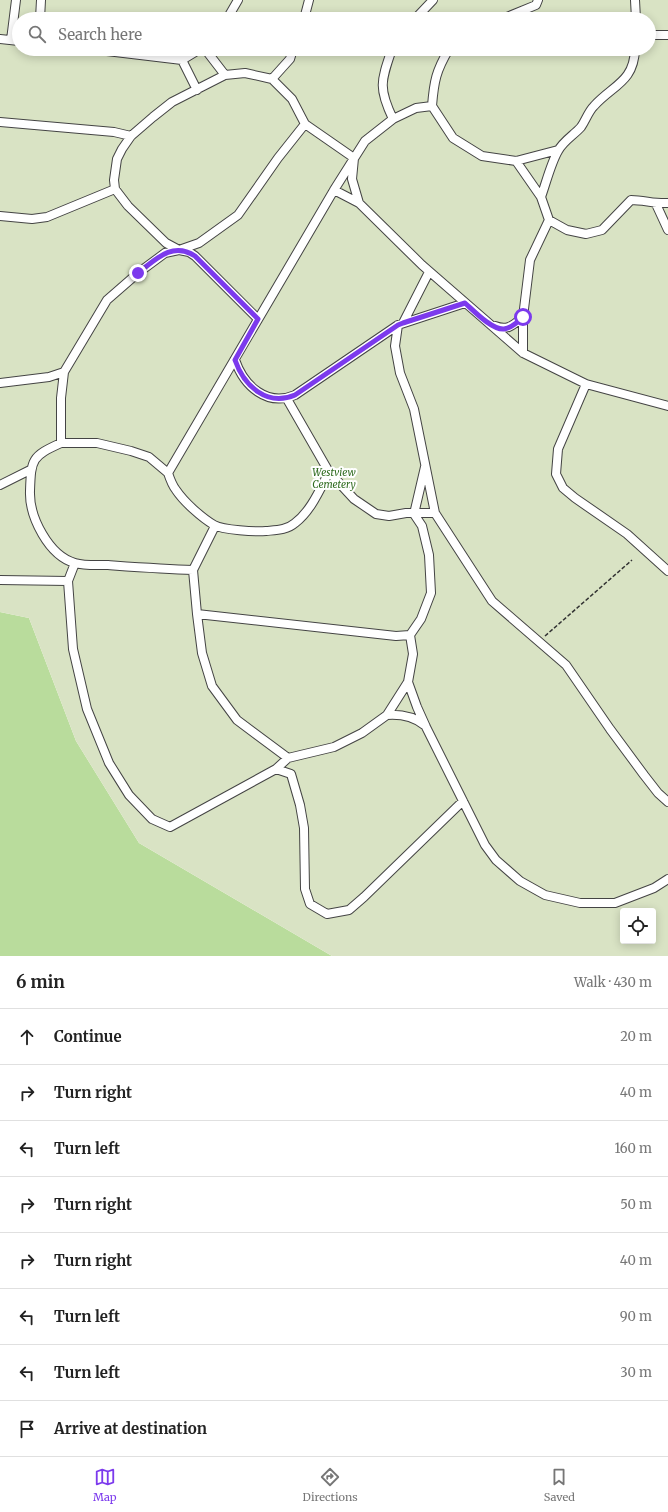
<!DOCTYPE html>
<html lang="en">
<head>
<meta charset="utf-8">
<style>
	body { margin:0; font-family:Merriweather,serif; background:#f6f6f6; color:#222 }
	.controls { position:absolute; right:12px; bottom:12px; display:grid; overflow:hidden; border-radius:4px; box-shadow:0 2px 10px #0003 }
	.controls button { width:36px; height:36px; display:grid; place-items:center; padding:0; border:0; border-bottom:1px solid #e0e0e0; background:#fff; color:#222; font:20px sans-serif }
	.stop { position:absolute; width:12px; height:12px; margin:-9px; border:3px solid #7c3aed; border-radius:50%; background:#fff }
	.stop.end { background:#7c3aed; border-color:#fff; box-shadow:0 1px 4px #0008 }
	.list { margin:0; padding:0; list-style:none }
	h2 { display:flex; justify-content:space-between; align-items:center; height:52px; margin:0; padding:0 16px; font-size:17px }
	h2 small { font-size:13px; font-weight:400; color:#767676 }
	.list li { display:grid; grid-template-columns:26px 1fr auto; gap:12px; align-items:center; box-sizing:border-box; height:56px; padding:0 16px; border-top:1px solid #e0e0e0 }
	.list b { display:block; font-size:15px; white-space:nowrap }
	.list em { font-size:13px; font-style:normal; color:#767676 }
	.icon { flex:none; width:22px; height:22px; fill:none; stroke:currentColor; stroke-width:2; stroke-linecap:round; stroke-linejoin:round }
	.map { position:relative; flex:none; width:668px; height:956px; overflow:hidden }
	.search { position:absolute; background:#fff; box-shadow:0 2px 10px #0003; left:12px; right:12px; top:12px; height:44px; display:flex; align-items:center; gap:10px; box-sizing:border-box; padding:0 14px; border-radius:22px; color:#767676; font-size:15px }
	.sheet { height:500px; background:#fff }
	nav { display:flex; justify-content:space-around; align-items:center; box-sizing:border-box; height:56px; border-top:1px solid #e0e0e0; background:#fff; font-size:11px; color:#767676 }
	nav a { display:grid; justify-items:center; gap:2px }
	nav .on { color:#7c3aed }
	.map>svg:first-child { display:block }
	.forest { fill:#b9dc9c }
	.cemetery { fill:#d9e3c4; fill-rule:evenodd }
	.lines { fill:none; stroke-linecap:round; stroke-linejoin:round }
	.minor-casing { stroke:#444; stroke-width:10 }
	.path { stroke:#333; stroke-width:1.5; stroke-dasharray:4 2; stroke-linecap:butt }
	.minor { stroke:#fff; stroke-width:8 }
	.route { stroke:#7c3aed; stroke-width:5 }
	.labels { text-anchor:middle; stroke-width:4; stroke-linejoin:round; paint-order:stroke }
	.park-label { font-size:10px; font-style:italic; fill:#2f6b1f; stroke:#fff }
</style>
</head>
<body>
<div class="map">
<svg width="668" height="956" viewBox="0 0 668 956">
	<rect width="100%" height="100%" fill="#fffdf5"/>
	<!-- forest -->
	<path class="forest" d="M0 612 29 618 76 741 139 843 332 956H0Z"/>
	<!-- cemetery -->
	<path class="cemetery" d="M0 0H668V956H332L139 843 76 741 29 618 0 612ZM19 19H649V49H19ZM623 911H653V941H623Z"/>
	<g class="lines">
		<defs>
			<path id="minor" d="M635 0 636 19
				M40 19 41 0
				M227 19 238 0
				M304 19 309 0
				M415 19 433 0
				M502 19 536 5 538 0
				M649 35H668
				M0 39 19 41
				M11 40 16 0
				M90 49 182 60 200 49
				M205 49 225 75
				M392 49C381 81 378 88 393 119
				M182 60 197 90
				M272 79 290 59 293 49
				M432 106C434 81 436 71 449 49
				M0 122 114 132 131 136
				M305 124 278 158 238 215 199 243 179 250 166 243 128 206 115 189 114 180 117 159 122 149 131 136 153 117 172 102 225 75 245 73 272 79 292 99 305 124 354 158 352 179 359 203
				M516 161 541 197 549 220 567 230 586 234 602 230 631 200C644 200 655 204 668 203
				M334 190 365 141 393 119 416 108 432 106 453 138 482 156 516 161 558 150
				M541 197C546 183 551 163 558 151 563 141 574 135 581 127 586 120 588 112 594 106 613 85 634 82 635 49
				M656 204 668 230
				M0 216 32 219 47 217 115 189
				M258 319 195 256 189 252 179 250 165 253 138 273 107 300 64 372 61 398V443H97L131 451 149 457 168 473 334 190 359 203 422 265 523 353 586 384 668 406
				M403 323 429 272
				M398 325 395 346 400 373 414 409 435 513 492 601 566 665 610 729 644 775 658 793 668 802
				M495 326C508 331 513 325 523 317
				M523 353V317L530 260 549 220
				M235 360C244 386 267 407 295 395L398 325 465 303
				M0 383 49 377 64 372
				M586 384 558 449 556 474 563 488 575 498 627 534 668 571
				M287 399 329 472 354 499 376 514 389 516 406 513H435
				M61 443C32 456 31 459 30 491 29 517 49 556 75 563 85 566 98 565 108 565 137 567 165 569 193 570
				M168 473C170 479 172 485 176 490 184 502 202 518 214 525 223 530 256 532 266 531 276 530 287 530 295 523 311 511 320 489 329 472
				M0 485 30 470
				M215 526 193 570 197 614 396 636 410 635
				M75 563 68 581 73 649 87 709 109 763 129 795 152 819 170 827 276 769 288 758
				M0 580 68 581
				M197 614 202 653 212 686 237 720 288 758 334 747 362 733 387 715 408 682 413 654 410 635 421 619 431 593 429 555 422 526 414 514 425 467
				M408 682 417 707 426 727 485 845 496 860 520 881 545 895 580 903H615L654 888 668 879
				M387 715C401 714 413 716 424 725
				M276 769 291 774 300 805 304 828 305 889 310 904 327 914 349 910 364 897 463 801"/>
		</defs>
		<!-- minor casing -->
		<use href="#minor" class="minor-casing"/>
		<!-- path -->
		<path class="path" d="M545 636 632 560"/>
		<!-- minor -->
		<use href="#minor" class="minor"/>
	</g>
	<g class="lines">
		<!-- route -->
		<path class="route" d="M138 273C155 260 172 241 195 256L258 319 235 360C244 386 267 407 295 395L398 325 403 323 465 303C474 311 492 330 504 329 511 328 518 322 523 317"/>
	</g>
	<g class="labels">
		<!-- park labels -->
		<g class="park-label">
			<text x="334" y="476">Westview<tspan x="334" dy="12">Cemetery</tspan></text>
		</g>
	</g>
</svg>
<div class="controls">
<button><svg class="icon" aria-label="locate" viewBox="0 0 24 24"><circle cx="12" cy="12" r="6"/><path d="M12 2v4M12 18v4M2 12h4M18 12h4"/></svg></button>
</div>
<div class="stop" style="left:523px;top:317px"></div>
<div class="stop end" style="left:138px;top:273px"></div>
<div class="search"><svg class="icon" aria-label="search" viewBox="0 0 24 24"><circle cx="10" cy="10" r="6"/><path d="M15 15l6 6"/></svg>Search here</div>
</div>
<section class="sheet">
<h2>6 min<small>Walk · 430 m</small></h2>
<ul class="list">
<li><svg class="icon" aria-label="ahead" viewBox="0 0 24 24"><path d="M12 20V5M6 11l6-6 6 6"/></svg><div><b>Continue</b></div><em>20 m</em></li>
<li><svg class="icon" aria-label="right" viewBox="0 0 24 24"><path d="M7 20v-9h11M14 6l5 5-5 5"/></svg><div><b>Turn right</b></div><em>40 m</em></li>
<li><svg class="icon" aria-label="left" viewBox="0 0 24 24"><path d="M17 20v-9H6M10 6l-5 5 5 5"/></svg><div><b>Turn left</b></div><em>160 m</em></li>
<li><svg class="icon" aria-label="right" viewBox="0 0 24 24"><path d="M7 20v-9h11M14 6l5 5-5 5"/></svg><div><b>Turn right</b></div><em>50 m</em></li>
<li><svg class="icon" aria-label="right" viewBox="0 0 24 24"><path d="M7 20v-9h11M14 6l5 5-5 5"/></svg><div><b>Turn right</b></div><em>40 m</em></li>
<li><svg class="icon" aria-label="left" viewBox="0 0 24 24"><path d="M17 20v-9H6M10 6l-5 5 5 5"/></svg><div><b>Turn left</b></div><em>90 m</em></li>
<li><svg class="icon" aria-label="left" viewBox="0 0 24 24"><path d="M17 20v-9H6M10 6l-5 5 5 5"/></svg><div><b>Turn left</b></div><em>30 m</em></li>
<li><svg class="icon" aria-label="arrive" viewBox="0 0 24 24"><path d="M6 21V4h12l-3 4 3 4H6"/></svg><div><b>Arrive at destination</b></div></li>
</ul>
</section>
<nav>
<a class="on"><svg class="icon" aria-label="map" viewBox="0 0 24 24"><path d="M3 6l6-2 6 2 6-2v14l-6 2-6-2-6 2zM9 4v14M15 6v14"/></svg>Map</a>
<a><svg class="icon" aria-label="directions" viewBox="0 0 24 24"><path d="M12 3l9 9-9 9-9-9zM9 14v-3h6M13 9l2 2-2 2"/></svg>Directions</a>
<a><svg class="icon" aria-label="saved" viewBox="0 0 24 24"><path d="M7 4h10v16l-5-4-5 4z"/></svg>Saved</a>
</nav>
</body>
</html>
